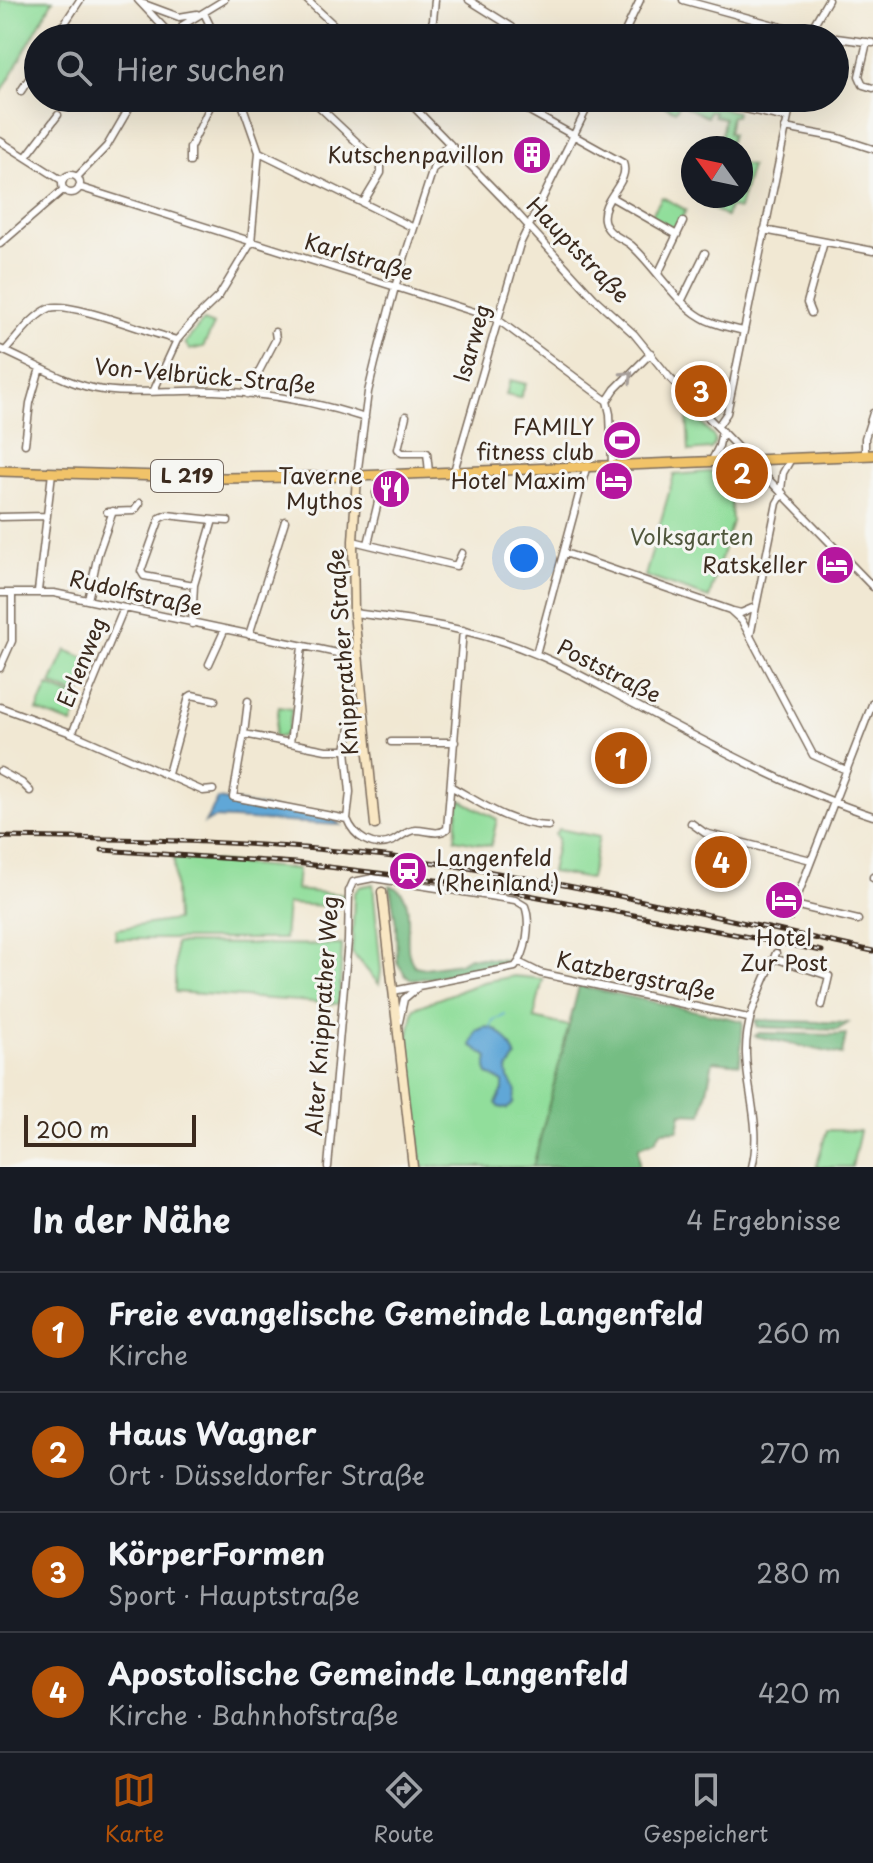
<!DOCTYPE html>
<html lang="de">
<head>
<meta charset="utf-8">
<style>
	body { margin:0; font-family:"Playpen Sans",sans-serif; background:#242831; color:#f1f3f6 }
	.compass { position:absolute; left:681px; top:136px; width:72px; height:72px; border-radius:50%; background:#171b24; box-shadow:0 8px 32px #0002; rotate:303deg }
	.scale { position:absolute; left:24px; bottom:20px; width:172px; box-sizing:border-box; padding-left:8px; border:4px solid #3b2a1e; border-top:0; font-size:22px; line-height:28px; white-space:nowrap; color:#3b2a1e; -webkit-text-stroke:6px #f6f6f2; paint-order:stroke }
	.you { position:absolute; left:524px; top:558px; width:28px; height:28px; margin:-20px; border:6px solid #fff; border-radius:50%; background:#1a73e8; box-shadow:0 0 0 12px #1a73e833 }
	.badge { display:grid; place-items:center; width:52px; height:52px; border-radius:50%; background:#b45309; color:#fff; font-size:26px; font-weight:700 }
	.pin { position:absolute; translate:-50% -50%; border:4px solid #fff; box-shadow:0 2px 8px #0006 }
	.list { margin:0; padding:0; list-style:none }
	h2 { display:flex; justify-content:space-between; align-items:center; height:104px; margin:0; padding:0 32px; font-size:34px }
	h2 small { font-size:26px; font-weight:400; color:#9ea1a6 }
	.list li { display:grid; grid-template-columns:52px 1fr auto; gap:24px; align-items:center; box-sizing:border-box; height:120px; padding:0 32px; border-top:2px solid #363941 }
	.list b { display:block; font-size:30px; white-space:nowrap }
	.list p { margin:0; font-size:26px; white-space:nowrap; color:#9ea1a6 }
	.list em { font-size:26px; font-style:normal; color:#9ea1a6 }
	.icon { flex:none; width:44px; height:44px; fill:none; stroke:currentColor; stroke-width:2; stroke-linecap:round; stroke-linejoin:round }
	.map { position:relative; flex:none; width:873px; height:1167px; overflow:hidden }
	.search { position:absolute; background:#171b24; box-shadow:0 8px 32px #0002; left:24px; right:24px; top:24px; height:88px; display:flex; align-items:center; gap:20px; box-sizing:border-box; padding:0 28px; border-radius:44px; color:#9ea1a6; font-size:30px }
	.sheet { height:584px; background:#171b24 }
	nav { display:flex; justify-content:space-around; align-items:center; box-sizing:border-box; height:112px; border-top:2px solid #363941; background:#171b24; font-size:22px; color:#9ea1a6 }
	nav a { display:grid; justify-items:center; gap:4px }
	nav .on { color:#b45309 }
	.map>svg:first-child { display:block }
	.green { fill:#91de9b; stroke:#66845c; stroke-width:2 }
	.forest { fill:#74bd83; stroke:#587450; stroke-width:2 }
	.water { fill:#61a7d7; stroke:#4e687a; stroke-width:2 }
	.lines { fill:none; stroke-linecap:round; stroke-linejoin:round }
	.stream { stroke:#61a7d7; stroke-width:2 }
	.street-casing { stroke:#7b6c5d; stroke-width:9 }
	.secondary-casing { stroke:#7b6c5d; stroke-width:11 }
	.primary-casing { stroke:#7b6c5d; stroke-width:12 }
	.street { stroke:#fff; stroke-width:6 }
	.secondary { stroke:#f9e7c3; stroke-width:8 }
	.primary { stroke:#f1c369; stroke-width:9 }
	.rail-casing { stroke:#3b2a1e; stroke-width:5 }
	.rail { stroke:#f6f6f2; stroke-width:2; stroke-dasharray:6; stroke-linecap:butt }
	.oneway { stroke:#a79f9a }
	.labels { text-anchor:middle; stroke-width:6; stroke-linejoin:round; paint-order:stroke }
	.shield { fill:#f6f6f2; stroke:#73675e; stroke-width:2 }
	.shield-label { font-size:20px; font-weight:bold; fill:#3b2a1e }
	.poi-label { font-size:22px; fill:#3b2a1e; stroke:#f6f6f2; text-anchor:end }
	.street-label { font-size:22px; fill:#3b2a1e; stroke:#f6f6f2 }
	.park-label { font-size:22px; fill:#50573d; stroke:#f6f6f2 }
</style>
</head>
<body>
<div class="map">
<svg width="873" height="1167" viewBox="0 0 873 1167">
	<rect width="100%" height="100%" fill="#f6f6f2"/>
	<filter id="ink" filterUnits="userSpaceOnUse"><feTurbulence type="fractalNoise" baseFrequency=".0125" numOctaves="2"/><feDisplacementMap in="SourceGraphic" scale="16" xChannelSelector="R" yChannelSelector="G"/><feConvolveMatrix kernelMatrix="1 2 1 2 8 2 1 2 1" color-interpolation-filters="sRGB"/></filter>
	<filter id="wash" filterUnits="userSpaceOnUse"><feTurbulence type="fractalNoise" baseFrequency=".006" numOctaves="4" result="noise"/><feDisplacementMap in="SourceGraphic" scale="32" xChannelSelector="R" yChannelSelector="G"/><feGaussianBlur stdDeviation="1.8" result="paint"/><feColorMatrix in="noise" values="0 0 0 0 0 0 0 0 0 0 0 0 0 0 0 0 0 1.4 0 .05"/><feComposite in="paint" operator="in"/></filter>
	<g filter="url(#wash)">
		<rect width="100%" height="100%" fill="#f1e8d3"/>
		<!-- green -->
		<path class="green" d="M0 0H53L0 95Z
			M656 98H674L737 112 736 116H731L728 133 732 134 730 142 720 145 724 118 714 116V112L709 111 707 117 680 104 675 111 655 101Z
			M741 164 751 166 739 209 729 207 726 217 701 202 704 196H741Z
			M662 197 686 210 675 231 651 216Z
			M203 321 214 325 203 347 190 350 185 343Z
			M510 380 526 384 520 398 506 395Z
			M687 412H691L714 437 715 443 711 449 689 451Z
			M729 470 732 522 709 598 645 576 674 475Z
			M66 650 94 662 79 696 51 684Z
			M48 686 82 700 72 724 37 711Z
			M279 707 292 709 287 733 281 737 274 736Z
			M459 799 497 819 491 846 455 839Z
			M559 829 599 837 590 879 551 872 558 839 555 834Z
			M174 858 298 869 296 890 346 895 345 907 287 904 284 939H115L116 929 176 920Z
			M373 884 381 971 379 984 352 953 354 894 359 887Z
			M175 943 342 945 339 1004 175 992Z
			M514 976 543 979 534 1018 569 1026 533 1167H422L407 1044 414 1008 483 982Z
			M827 1130 860 1131 852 1167H816Z"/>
		<!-- forest -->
		<path class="forest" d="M390 885C424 896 396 946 415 966L425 968 459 963 469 957 505 960 506 965 432 978 411 979 406 976 397 962 396 924Z
			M579 986 743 1021 740 1064 713 1061 702 1114 681 1113 678 1130 661 1131 655 1141 639 1147V1167H533Z
			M755 1020 848 1023 837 1030 758 1027Z
			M759 1033 835 1035 846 1034 842 1055 755 1036Z"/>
		<!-- water -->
		<path class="water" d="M218 799 334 820 341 825 214 818 205 823Z
			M485 1027C500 1027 512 1045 516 1058L507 1070 508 1078 516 1090 513 1104 507 1109 499 1107 496 1103 503 1090V1082L488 1074 486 1069 488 1057 471 1045 476 1031Z"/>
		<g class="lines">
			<!-- stream -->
			<path class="stream" d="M491 1027 493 1021 505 1014"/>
		</g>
	</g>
	<g filter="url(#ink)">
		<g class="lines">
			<defs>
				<path id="street" d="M138 0 168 32 174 35 181 31 183 25 224 0
					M307 0 348 38
					M469 0 512 27
					M683 0 807 34 873 43
					M144 4 179 17 197 14
					M204 13 216 38
					M55 38 80 0
					M427 38 433 20 435 0
					M622 38 640 0
					M806 38 828 0
					M867 42 859 76 863 85 873 88
					M21 91 38 65
					M310 98 381 165V173L363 203
					M405 98 514 210 594 298 634 334 669 377 873 587
					M506 98 623 163C631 182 600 199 604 220 607 235 621 237 631 245 655 266 673 300 701 317 713 325 729 327 743 331
					M693 98 787 118
					M785 128 839 138 873 149
					M0 141 63 181
					M259 152 414 228
					M26 157 58 115
					M190 162V148L214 98
					M433 169 456 151
					M62 184a9 9 0 1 1 18 0a9 9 0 1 1-18 0Z
					M77 177 107 146 135 98
					M79 187 497 319 607 401 610 414 612 464
					M611 197 677 235
					M764 230 873 251
					M0 244 64 189
					M658 274 683 222
					M682 300 705 253
					M811 313 807 303 824 242
					M0 349C33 363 67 385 103 390 139 395 177 389 214 391 265 393 317 402 365 418
					M5 351C18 337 32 316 50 308 70 301 152 334 177 340
					M154 390 177 340 194 320 219 296 251 243 259 152 240 98
					M247 394 276 339 275 332
					M607 401 615 389 651 353
					M406 416 398 449 402 453H427L429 472
					M718 426 727 413 792 98
					M25 444 30 403 40 368
					M865 455V438L873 413
					M711 462 719 446 722 431
					M454 471 520 244 592 98
					M357 476 368 392 375 363 395 287 433 169 439 154 450 144
					M781 490 783 473 791 459
					M107 512 134 511 140 503
					M0 517 47 516
					M353 541 456 566 462 553
					M368 544 378 502 376 493
					M565 553 730 610 742 621 813 755 846 770
					M194 585 144 576 141 571 160 518 167 515 213 520
					M38 591 52 473
					M0 593H54L342 654 347 659 352 716 346 750 350 792 347 819 233 797 244 734 326 750H346
					M88 600 98 554 113 511
					M733 611 741 613 755 607
					M354 613C417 621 479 629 538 655 570 668 600 686 630 702 710 744 788 788 873 816
					M192 624 194 585 213 520 228 521
					M249 635 285 521
					M750 636 777 503 783 493
					M536 654 587 465
					M209 664 224 631
					M0 668 12 641V593
					M0 707 71 733 203 791 213 790
					M74 729 124 608
					M244 734 248 701
					M391 742H455
					M290 743 302 647
					M0 771 22 783 30 791
					M168 774 189 697 192 695 215 700
					M452 787C482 804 512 825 548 826
					M347 819C354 837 373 850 393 841 401 837 407 830 416 830 428 830 437 836 447 829L463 630
					M691 823 705 833 811 860
					M873 877V878
					M794 905 858 920
					M789 918 873 702
					M774 958 829 976 822 1005
					M520 963 540 973 748 1018
					M399 1022 404 999 417 988
					M328 1167 348 941 349 891 353 882 373 878 515 900 525 906C531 922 527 954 515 967L393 991
					M752 1167C762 1128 747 1093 746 1054 745 1016 762 988 776 953"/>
				<path id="secondary" d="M357 476 353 541 354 613 375 825
					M382 892 413 1167"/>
				<path id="primary" d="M0 471 225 478 357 476 873 455"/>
			</defs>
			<!-- street casing -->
			<use href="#street" class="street-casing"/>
			<!-- secondary casing -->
			<use href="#secondary" class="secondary-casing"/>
			<!-- primary casing -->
			<use href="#primary" class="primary-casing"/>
			<!-- street -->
			<use href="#street" class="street"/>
			<!-- secondary -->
			<use href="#secondary" class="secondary"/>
			<!-- primary -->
			<use href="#primary" class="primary"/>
			<defs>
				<path id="rail" d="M0 837C139 839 278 841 416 860 570 882 721 918 873 951
					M102 850 296 863 476 885 822 951"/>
			</defs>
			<!-- rail casing -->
			<use href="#rail" class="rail-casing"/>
			<!-- rail -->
			<use href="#rail" class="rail"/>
		</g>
		<!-- one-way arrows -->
		<defs><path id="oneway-chevron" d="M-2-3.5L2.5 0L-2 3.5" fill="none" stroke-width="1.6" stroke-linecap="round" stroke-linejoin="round" transform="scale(2)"/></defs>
		<use class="oneway" href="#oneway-chevron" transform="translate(628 376) rotate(-45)"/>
	</g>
	<!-- icons -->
	<defs>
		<symbol id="building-disc" viewBox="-11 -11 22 22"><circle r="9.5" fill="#b5179e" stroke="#f6f6f2"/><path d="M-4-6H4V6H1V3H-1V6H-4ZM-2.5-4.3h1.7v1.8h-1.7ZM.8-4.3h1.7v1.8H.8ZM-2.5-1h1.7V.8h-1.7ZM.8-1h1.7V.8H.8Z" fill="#fff"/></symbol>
		<symbol id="stadium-disc" viewBox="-11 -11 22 22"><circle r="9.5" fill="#b5179e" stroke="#f6f6f2"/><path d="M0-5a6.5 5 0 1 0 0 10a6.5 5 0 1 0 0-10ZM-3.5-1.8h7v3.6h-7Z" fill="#fff"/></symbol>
		<symbol id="hotel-disc" viewBox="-11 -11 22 22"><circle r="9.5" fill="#b5179e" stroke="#f6f6f2"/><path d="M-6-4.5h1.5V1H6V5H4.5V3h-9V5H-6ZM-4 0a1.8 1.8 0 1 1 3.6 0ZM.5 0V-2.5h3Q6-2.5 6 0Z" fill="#fff"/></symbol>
		<symbol id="restaurant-disc" viewBox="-11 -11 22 22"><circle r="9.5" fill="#b5179e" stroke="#f6f6f2"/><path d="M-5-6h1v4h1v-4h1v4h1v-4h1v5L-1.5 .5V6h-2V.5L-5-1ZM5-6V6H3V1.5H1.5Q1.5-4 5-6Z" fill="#fff"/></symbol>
		<symbol id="station-disc" viewBox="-11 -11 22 22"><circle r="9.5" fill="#b5179e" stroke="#f6f6f2"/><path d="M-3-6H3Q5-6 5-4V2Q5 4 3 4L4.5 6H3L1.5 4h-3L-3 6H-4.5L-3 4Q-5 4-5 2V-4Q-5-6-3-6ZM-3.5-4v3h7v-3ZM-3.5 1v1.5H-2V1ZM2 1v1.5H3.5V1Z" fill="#fff"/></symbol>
	</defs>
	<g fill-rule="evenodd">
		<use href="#building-disc" x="510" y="133" width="44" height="44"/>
		<use href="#stadium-disc" x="600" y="418" width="44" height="44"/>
		<use href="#hotel-disc" x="592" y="459" width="44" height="44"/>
		<use href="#restaurant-disc" x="369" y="467" width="44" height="44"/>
		<use href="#hotel-disc" x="813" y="543" width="44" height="44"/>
		<use href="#station-disc" x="386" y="849" width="44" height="44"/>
		<use href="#hotel-disc" x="762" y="878" width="44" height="44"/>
	</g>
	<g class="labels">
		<!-- shield labels -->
		<rect class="shield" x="151" y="460" width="72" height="32" rx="6"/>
		<g class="shield-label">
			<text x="187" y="483">L 219</text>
		</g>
		<!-- poi labels -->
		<g class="poi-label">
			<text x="504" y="163">Kutschenpavillon</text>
			<text x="594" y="435">FAMILY<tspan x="594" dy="25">fitness club</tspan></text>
			<text x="363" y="484">Taverne<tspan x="363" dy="25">Mythos</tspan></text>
			<text x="586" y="489">Hotel Maxim</text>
			<text x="807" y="573">Ratskeller</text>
			<text x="436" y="866" text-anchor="start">Langenfeld<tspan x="436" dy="25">(Rheinland)</tspan></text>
			<text x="784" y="946" text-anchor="middle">Hotel<tspan x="784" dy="25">Zur Post</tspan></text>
		</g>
		<!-- street labels -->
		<g class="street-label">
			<text transform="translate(578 250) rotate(46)" y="8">Hauptstraße</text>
			<text transform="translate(359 257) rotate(17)" y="8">Karlstraße</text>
			<text transform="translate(472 343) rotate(-74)" y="8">Isarweg</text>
			<text transform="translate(205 376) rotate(5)" y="8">Von-Velbrück-Straße</text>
			<text transform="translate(136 593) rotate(13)" y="8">Rudolfstraße</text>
			<text transform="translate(343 652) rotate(-94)" y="8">Knipprather Straße</text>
			<text transform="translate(82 662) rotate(-68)" y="8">Erlenweg</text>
			<text transform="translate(609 671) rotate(27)" y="8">Poststraße</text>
			<text transform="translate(636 976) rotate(12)" y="8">Katzbergstraße</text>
			<text transform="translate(322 1016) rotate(-86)" y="8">Alter Knipprather Weg</text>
		</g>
		<!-- park labels -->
		<g class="park-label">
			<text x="692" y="545">Volksgarten</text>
		</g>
	</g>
</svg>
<svg class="compass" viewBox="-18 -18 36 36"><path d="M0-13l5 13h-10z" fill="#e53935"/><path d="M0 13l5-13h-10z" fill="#9ea1a6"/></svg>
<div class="scale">200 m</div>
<div class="you"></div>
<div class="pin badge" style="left:621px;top:758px">1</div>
<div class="pin badge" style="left:742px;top:473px">2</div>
<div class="pin badge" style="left:701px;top:391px">3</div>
<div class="pin badge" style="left:721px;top:862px">4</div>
<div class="search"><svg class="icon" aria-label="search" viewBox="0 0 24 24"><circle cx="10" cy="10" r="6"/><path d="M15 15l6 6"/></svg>Hier suchen</div>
</div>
<section class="sheet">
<h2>In der Nähe<small>4 Ergebnisse</small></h2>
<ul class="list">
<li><span class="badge">1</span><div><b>Freie evangelische Gemeinde Langenfeld</b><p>Kirche</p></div><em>260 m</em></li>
<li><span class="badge">2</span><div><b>Haus Wagner</b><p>Ort · Düsseldorfer Straße</p></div><em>270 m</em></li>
<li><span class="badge">3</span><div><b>KörperFormen</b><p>Sport · Hauptstraße</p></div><em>280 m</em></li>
<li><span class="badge">4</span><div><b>Apostolische Gemeinde Langenfeld</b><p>Kirche · Bahnhofstraße</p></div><em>420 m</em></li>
</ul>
</section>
<nav>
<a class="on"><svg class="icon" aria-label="map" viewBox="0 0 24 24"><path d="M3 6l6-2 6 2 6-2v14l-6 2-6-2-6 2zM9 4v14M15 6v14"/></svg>Karte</a>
<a><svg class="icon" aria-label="directions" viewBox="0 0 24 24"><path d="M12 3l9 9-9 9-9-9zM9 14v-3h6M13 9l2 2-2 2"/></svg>Route</a>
<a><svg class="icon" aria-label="saved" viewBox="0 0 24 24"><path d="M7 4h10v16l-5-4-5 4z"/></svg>Gespeichert</a>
</nav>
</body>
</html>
